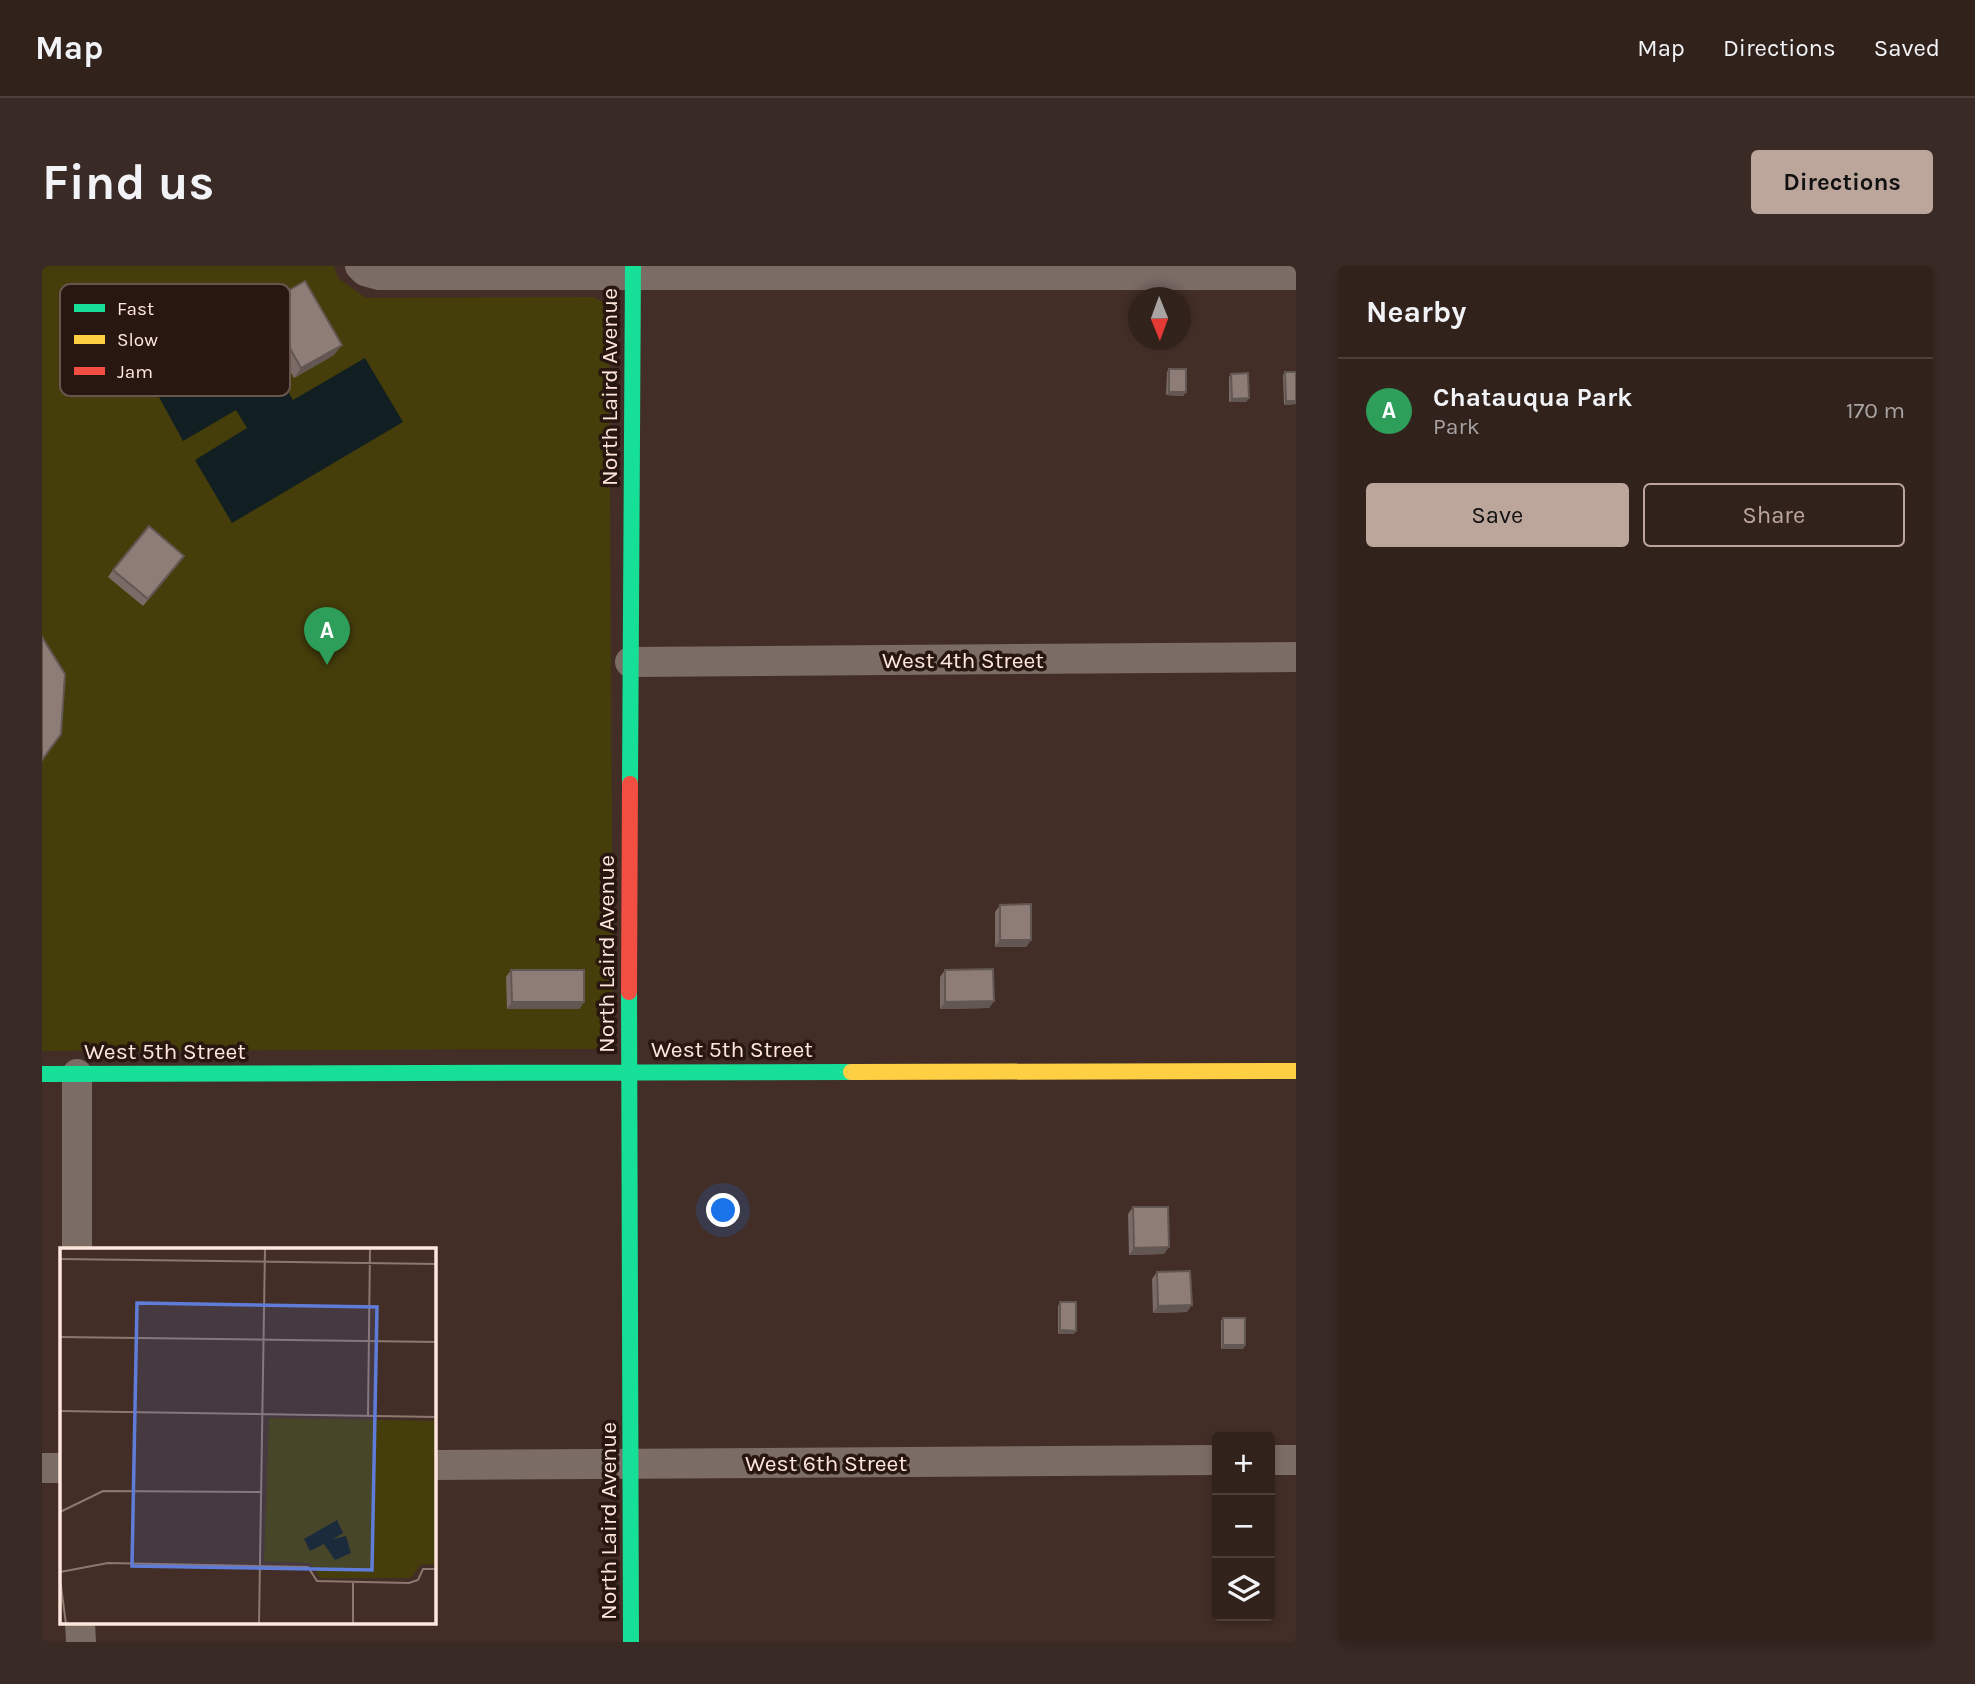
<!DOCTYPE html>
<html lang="en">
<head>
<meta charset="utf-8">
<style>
	body { margin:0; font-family:Karla,sans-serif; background:#3a2a25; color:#f1f3f6 }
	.controls { position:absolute; right:21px; bottom:21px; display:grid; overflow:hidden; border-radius:7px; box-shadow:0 4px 10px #0003 }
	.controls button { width:63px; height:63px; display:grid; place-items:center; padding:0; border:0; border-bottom:2px solid #4d3f3b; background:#32221c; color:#f1f3f6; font:35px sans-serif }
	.compass { position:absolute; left:1086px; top:21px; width:63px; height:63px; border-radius:50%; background:#32221c; box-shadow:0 4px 10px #0003; rotate:179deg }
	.you { position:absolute; left:682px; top:945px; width:24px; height:24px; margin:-18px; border:5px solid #fff; border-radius:50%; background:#1a73e8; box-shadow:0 0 0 10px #1a73e833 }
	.badge { display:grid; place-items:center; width:46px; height:46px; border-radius:50%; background:#bca69c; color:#fff; font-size:23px; font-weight:700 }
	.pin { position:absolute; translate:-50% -58px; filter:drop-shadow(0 2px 4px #0008) }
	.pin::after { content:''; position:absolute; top:37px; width:24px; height:21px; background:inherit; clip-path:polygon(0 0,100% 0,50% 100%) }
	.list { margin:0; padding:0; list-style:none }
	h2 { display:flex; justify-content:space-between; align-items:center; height:91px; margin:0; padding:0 28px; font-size:30px }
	h2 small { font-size:23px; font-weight:400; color:#a8a4a3 }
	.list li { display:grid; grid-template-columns:46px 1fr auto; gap:21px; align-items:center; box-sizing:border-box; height:105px; padding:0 28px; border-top:2px solid #4d3f3b }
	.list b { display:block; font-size:26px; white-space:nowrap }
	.list p { margin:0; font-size:23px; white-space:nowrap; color:#a8a4a3 }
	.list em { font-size:23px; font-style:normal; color:#a8a4a3 }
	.actions { display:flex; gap:14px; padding:21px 28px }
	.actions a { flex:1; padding:16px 0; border:2px solid #bca69c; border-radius:7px; text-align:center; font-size:24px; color:#bca69c }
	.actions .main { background:#bca69c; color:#111 }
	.icon { flex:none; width:38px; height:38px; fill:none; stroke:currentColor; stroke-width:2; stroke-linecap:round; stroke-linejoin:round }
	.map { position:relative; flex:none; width:1254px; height:1376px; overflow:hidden; border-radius:7px }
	header { display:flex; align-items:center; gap:42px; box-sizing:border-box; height:98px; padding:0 35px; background:#32221c; border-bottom:2px solid #4d3f3b }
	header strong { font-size:33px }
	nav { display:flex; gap:38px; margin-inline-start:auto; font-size:24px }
	.intro { display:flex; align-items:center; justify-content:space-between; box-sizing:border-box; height:168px; padding:0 42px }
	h1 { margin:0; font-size:49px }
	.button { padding:18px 32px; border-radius:7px; background:#bca69c; color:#111; font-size:24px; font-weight:700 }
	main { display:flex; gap:42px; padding:0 42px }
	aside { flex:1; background:#32221c; border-radius:7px; box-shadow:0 4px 10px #0003 }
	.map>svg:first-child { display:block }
	.green { fill:#453e0b }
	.water { fill:#111e22 }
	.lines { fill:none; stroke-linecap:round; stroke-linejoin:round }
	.street { stroke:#7b6c66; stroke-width:30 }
	.fast { stroke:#16e098; stroke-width:16 }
	.slow { stroke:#ffcf43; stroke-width:16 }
	.jam { stroke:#f24e42; stroke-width:16 }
	.wall { fill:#7a6b66 }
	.shaded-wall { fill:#635753 }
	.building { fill:#8e7c77; stroke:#635753; stroke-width:2 }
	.labels { text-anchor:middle; stroke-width:7; stroke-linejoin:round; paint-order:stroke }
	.street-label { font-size:23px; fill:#fee6dc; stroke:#281711 }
	.inset-road { fill:none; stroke:#8d786f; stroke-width:2 }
	.view { fill:#607cd9; fill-opacity:0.15; stroke:#607cd9; stroke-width:3.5 }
	.inset-edge { fill:none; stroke:#fee6dc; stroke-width:3.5 }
	.key { fill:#281711; stroke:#68554e; stroke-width:2 }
	.key-label { font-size:19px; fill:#fee6dc }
</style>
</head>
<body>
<header>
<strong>Map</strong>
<nav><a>Map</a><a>Directions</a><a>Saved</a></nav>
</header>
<div class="intro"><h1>Find us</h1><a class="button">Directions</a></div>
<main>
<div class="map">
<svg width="1254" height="1376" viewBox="0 0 1254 1376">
	<rect width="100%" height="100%" fill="#422e26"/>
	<!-- green -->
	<path class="green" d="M0 0H292L296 12 324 32 551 31 567 39 571 758 555 783 0 785Z"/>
	<!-- water -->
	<path class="water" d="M168 46 197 49 206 57 251 134 323 92 361 156 190 257 153 194 205 162 194 144 141 175 105 109C114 68 134 65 168 46Z"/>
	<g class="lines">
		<!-- street -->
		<path class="street" d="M318 0 323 5 337 9H1254
			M588 396 1254 391
			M35 984V808
			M1228 1194H1254
			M392 1199 1175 1194
			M0 1202H19
			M38 1357 39 1376"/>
		<!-- fast -->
		<path class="fast" d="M588 518 591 0
			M587 726 589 1376
			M0 808 809 806"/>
		<!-- slow -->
		<path class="slow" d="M809 806 1254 805"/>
		<!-- jam -->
		<path class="jam" d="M587 726 588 518"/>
	</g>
	<!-- wall -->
	<path class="wall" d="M223 38 292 89 252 112 215 48Z
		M1127 103 1144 126 1141 130 1124 129 1125 106Z
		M1243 106 1254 138 1242 139 1241 109Z
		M1189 108 1207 132 1204 136H1187V111Z
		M137 297 101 340 66 311 71 304Z
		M958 639 989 674 984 681H953V646Z
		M469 704 542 736 537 743H465L464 711Z
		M903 704 952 735 947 742 898 743V711Z
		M1091 941 1122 988 1087 989 1086 948Z
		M1115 1006 1145 1046 1111 1047 1110 1013Z
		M1018 1036 1032 1068H1016V1040Z
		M1181 1052 1203 1079 1201 1083H1179V1055Z"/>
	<!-- shaded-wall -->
	<path class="shaded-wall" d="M300 79 292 89 252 112 259 102Z
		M1127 126H1144L1141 130 1124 129Z
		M1207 132 1204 136H1187L1190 133Z
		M1244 135H1254V138L1242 139Z
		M958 674H989L984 681H953Z
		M952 735 947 742 898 743 903 736Z
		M470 736H542L537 743H465Z
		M1127 981 1122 988 1087 989 1092 982Z
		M1150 1039 1145 1046 1111 1047 1116 1040Z
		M1018 1064 1034 1065 1032 1068H1016Z
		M1181 1079H1203L1201 1083H1179Z"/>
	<!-- building -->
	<path class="building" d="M263 15 300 79 259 102 223 38Z
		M1127 103H1144V126H1127Z
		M1243 106H1254V135H1244Z
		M1206 107 1207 132 1190 133 1189 108Z
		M107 260 142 290 106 333 71 304Z
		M0 371 23 408 19 468 0 494Z
		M989 638V674H958V639Z
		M951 703 952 735 903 736V704Z
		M469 704H542V736H470Z
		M1091 941H1126L1127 981 1092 982Z
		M1148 1005 1150 1039 1116 1040 1115 1006Z
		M1018 1036H1034V1065L1018 1064Z
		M1181 1052H1203V1079H1181Z"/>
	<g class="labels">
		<!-- street labels -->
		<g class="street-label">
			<text transform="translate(567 121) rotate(-90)" y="8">North Laird Avenue</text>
			<text x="921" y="402">West 4th Street</text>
			<text transform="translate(564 688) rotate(-90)" y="8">North Laird Avenue</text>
			<text x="690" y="791">West 5th Street</text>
			<text x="123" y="793">West 5th Street</text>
			<text x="784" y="1205">West 6th Street</text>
			<text transform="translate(566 1255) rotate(-90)" y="8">North Laird Avenue</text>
		</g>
	</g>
	<!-- overview -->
	<g transform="translate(18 982)">
		<rect width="376" height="376" fill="#422e26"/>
		<path d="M209 170 376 173V317L361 316 351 330H260L250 315 204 313Z" fill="#453e0b"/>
		<path d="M277 272 283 285 273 291 286 288 291 305 275 312 264 296 250 303 244 291Z" fill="#111e22"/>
		<path class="inset-road" d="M0 11 377 16M0 89 377 94M0 163 377 169M308 167 310 0M0 264 43 243 201 244M0 324 48 315 248 319 257 333 349 335 358 332 363 321H377M0 331 6 376M293 334V376M199 376 205 0"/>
		<path class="view" d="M77 55 317 59 312 322 72 318Z"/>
		<rect width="376" height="376" class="inset-edge"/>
	</g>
	<!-- legend -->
	<rect x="18" y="18" width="230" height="112" rx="10" class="key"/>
	<rect x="32" y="38" width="31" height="8" fill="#16e098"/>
	<rect x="32" y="69" width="31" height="9" fill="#ffcf43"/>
	<rect x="32" y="101" width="31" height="8" fill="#f24e42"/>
	<g class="key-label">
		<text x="75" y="49">Fast</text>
		<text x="75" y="80">Slow</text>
		<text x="75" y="112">Jam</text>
	</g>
</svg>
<div class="controls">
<button>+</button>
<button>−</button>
<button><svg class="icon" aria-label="layers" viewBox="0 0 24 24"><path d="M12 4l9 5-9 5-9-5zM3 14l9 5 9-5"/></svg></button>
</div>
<svg class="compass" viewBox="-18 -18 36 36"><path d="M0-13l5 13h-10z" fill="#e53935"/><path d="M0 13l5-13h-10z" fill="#a8a4a3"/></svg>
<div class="you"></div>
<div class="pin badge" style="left:285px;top:399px;background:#2e9e5b">A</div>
</div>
<aside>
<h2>Nearby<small></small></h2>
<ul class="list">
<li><span class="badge" style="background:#2e9e5b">A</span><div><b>Chatauqua Park</b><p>Park</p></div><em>170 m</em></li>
</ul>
<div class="actions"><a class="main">Save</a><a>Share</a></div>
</aside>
</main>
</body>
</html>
